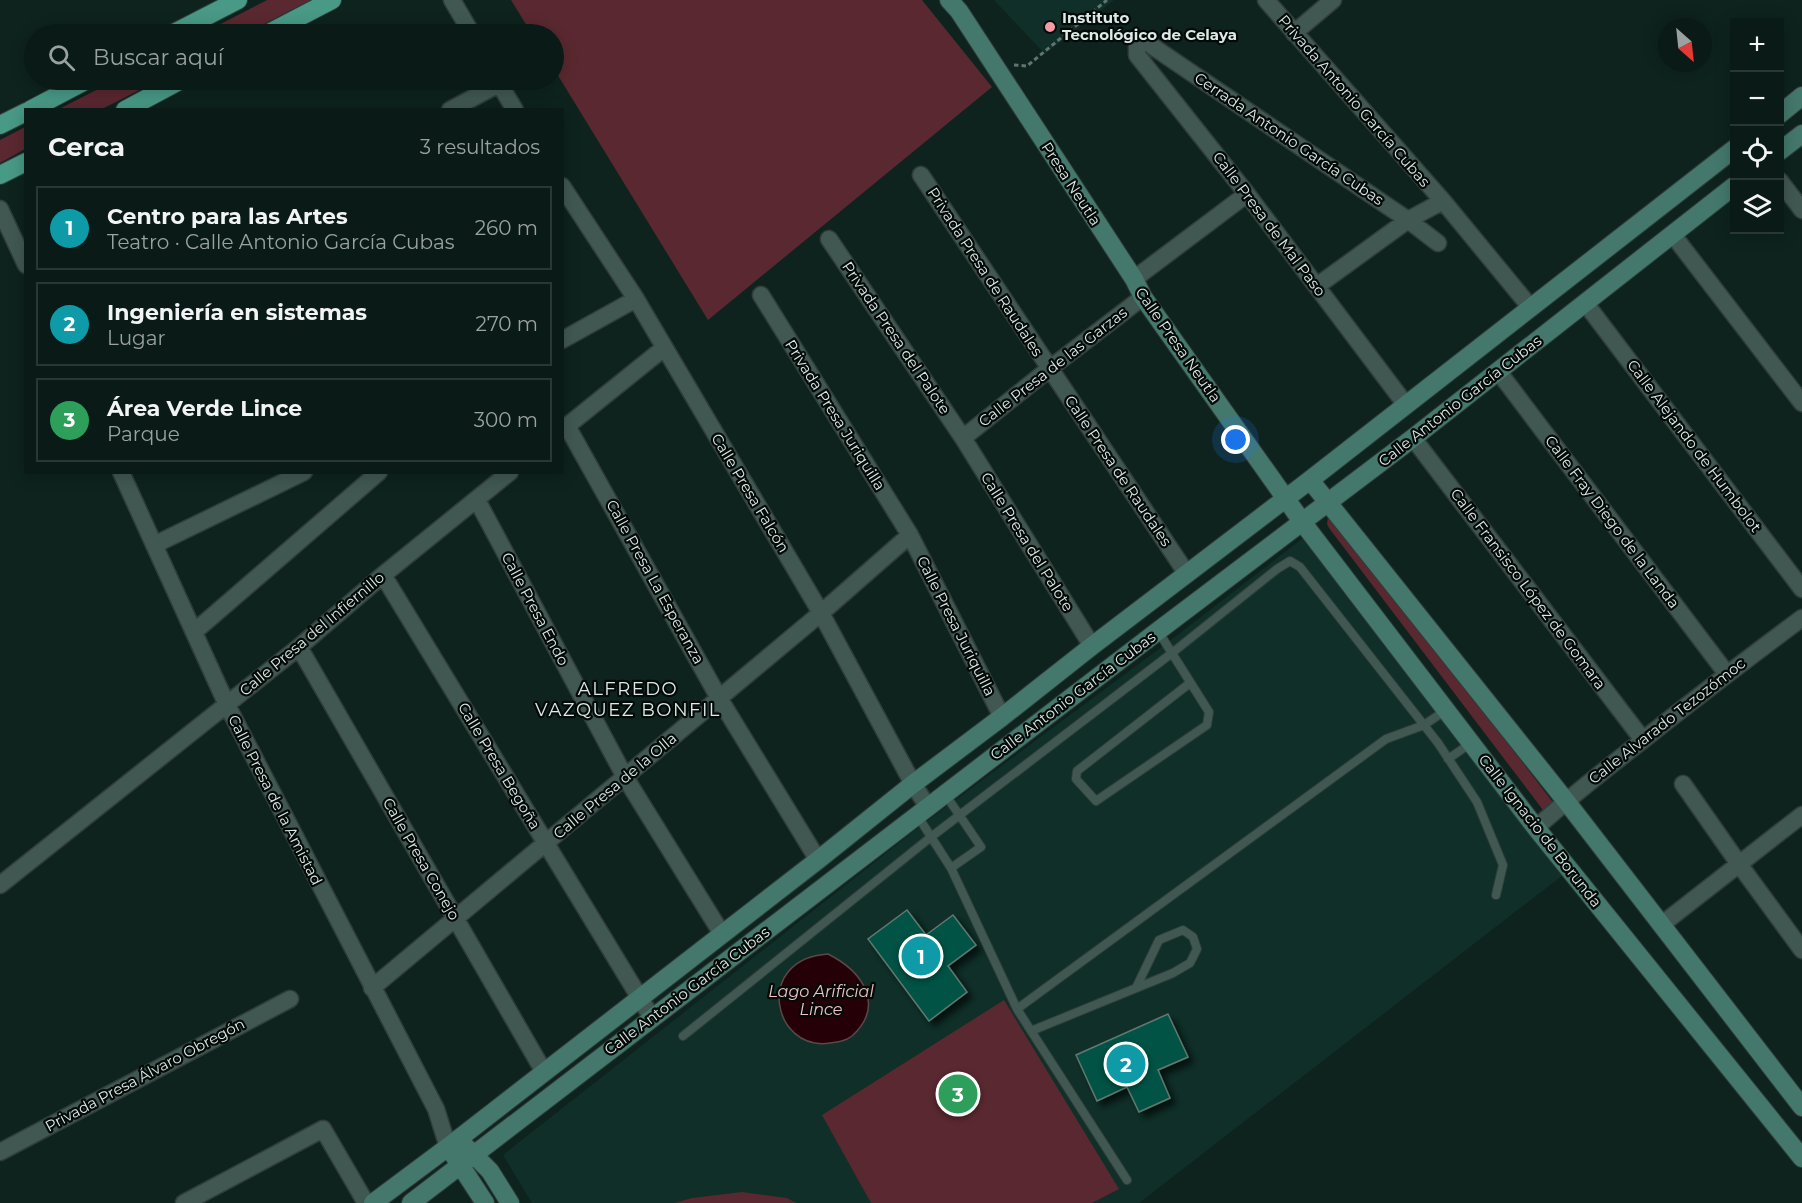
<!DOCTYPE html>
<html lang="es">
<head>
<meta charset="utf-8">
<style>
	body { margin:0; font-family:Montserrat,sans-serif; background:#13231f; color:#f1f3f6 }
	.controls { position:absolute; right:18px; top:18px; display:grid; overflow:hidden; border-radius:0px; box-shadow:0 3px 15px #0003 }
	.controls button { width:54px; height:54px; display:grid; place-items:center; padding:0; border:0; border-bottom:2px solid #2a3835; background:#0a1a16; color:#f1f3f6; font:30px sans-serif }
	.compass { position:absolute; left:1658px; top:18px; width:54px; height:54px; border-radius:50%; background:#0a1a16; box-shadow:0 3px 15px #0003; rotate:153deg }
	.you { position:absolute; left:1236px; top:440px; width:21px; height:21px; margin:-15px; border:4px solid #fff; border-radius:50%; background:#1a73e8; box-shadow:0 0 0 9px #1a73e833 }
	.badge { display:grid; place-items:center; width:39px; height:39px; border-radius:50%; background:#f49aa5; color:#fff; font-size:20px; font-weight:700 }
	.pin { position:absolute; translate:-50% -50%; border:3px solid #fff; box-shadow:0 2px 6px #0006 }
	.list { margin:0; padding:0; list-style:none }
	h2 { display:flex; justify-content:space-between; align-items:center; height:78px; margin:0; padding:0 24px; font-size:26px }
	h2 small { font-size:20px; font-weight:400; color:#99a1a1 }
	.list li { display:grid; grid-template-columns:39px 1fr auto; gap:18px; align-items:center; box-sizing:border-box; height:84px; margin:0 12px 12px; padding:0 12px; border:2px solid #2a3835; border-radius:0px }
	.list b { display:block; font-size:22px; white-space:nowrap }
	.list p { margin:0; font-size:20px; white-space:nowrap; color:#99a1a1 }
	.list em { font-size:20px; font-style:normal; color:#99a1a1 }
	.icon { flex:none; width:33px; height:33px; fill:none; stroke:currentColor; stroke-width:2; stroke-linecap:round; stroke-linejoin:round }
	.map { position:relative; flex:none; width:1802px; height:1203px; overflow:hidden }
	.search { position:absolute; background:#0a1a16; box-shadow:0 3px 15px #0003; left:24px; top:24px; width:540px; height:66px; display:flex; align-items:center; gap:15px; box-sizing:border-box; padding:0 21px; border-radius:33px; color:#99a1a1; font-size:22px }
	.panel { position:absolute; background:#0a1a16; box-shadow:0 3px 15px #0003; left:24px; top:108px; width:540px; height:366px; border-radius:0px }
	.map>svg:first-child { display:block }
	.built { fill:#0f2f28 }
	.green { fill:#5a2830 }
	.water { fill:#260007; stroke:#5d464a; stroke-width:1.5 }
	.building { fill:#035244; stroke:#617871; stroke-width:1.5; filter:url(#shadow) }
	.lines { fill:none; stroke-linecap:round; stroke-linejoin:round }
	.lane-casing { stroke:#303d39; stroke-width:10 }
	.street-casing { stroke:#303d39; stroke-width:19 }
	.secondary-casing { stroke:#303d39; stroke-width:20 }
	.primary-casing { stroke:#303d39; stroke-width:20 }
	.path { stroke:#62746f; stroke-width:3; stroke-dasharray:4.5 3; stroke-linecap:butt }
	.lane { stroke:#415852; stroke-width:8 }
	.street { stroke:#415852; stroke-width:16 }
	.secondary { stroke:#44786c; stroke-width:18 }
	.primary { stroke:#489986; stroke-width:18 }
	.poi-dot { fill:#f49aa5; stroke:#030a08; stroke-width:2 }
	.labels { text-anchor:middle; stroke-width:4.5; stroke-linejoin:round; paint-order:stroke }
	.poi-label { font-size:15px; font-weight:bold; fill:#dce9e5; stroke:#030a08; text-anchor:start }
	.street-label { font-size:15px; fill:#dce9e5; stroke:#030a08 }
	.water-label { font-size:16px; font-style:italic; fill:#f5c1c6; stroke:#030a08 }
	.quarter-label { font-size:18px; letter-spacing:1.5px; fill:#dce9e5; stroke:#030a08 }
</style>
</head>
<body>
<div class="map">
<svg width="1802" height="1203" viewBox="0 0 1802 1203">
	<defs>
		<filter id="shadow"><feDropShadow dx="5.5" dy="5.5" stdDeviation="3" flood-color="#0009"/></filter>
	</defs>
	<rect width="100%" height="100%" fill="#0e231e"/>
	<!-- built -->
	<path class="built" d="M994 0H1114L1045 54Z
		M1303 538 1441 714 1563 875 1139 1203H532L503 1155 923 824 1167 643Z"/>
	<!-- green -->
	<path class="green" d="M267 0H311L245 34H201Z
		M511 0H922L992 87 708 320 554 69V34H532Z
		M116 80H159L102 109H59Z
		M25 127V149L0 163V140Z
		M1328 517 1337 520 1555 805 1549 815 1543 810 1329 528 1327 524Z
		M1004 1000 1119 1189 1092 1203H871L822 1115Z
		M742 1192 787 1198 796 1203H674L692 1198Z"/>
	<!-- water -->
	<path class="water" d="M828 954C862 971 886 1005 852 1036 846 1041 838 1042 830 1043 773 1052 753 959 828 954Z"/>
	<!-- building -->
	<path class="building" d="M907 910 926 935 953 915 976 945 948 966 967 992 929 1021 868 939Z
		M1168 1014 1188 1057 1158 1070 1170 1098 1139 1112 1127 1087 1097 1101 1076 1055Z"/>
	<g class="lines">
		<defs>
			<path id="lane" d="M1158 631 1209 712 1207 725 1096 801 1076 779 1077 771 1190 683
				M1448 759 1471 743
				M945 794 981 847 951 868
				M917 815 951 868 1017 1009 1127 1180
				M1017 1009 1386 739 1424 725 1446 710
				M1031 1031 1173 973 1190 963 1197 949 1193 937 1183 930 1159 940 1136 988
				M683 1036 931 837 1172 653 1277 569 1290 561 1300 567 1438 743 1477 802 1503 865 1496 895"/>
			<path id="street" d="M452 0 472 34
				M1266 0 1443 201 1531 308
				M1294 33 1333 0
				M497 80 515 110
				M450 110 499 84
				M921 175 1187 574
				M1780 181 1802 210
				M562 186 636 299 821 613 913 784 928 807
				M0 209 26 265
				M1673 235 1802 403
				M829 239 963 438 1092 646
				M1134 279 1247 194
				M1317 286 1408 220 1443 201
				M761 295 910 535 1002 717
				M1586 304 1802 589
				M562 340 636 299
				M1498 371 1727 674
				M1406 405 1247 194 1137 55V43L1142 41 1149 44 1408 220 1438 243
				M567 426 719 698 818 860
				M562 430 664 348
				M963 438 1049 369 1143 297
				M1413 438 1643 740
				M121 472 227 705 436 1109 448 1147
				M477 500 625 777 722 934
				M154 545 304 472
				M383 575 652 1018
				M194 632 379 472
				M299 647 544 1072
				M1683 784 1739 864 1802 950
				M1536 828C1569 798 1603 771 1638 744 1692 701 1747 659 1802 618
				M0 885 299 647 383 575 510 472
				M1661 925 1802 815
				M372 988 821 613 910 535
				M0 1152 290 999
				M184 1203 323 1129 366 1203"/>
			<path id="secondary" d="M949 0 959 11 1134 279 1143 297 1303 523 1536 828 1802 1158
				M1780 114 1802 96
				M1780 151 1802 134
				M1310 480 1566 801 1802 1107
				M465 1146 490 1171 510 1203
				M453 1154 485 1203
				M373 1203 448 1147 818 860 913 784 1002 717 1092 646 1310 480 1734 149
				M411 1203 1158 631 1413 438 1734 186"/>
			<path id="primary" d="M172 34 238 0
				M267 34 332 0
				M30 110 87 80
				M125 110 181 80
				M0 125 26 112
				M0 175 26 162"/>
		</defs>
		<!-- lane casing -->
		<use href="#lane" class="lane-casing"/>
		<!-- street casing -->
		<use href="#street" class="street-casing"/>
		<!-- secondary casing -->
		<use href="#secondary" class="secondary-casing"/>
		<!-- primary casing -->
		<use href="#primary" class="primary-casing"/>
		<!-- path -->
		<path class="path" d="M1014 65 1027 66 1107 0"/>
		<!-- lane -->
		<use href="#lane" class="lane"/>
		<!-- street -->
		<use href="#street" class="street"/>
		<!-- secondary -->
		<use href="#secondary" class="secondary"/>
		<!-- primary -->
		<use href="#primary" class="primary"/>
	</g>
	<!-- markers -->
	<circle class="poi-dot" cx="1050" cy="27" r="6"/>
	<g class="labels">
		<!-- poi labels -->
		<g class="poi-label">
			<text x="1062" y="23">Instituto<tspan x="1062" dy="17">Tecnológico de Celaya</tspan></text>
		</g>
		<!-- street labels -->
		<g class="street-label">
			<text transform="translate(1354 101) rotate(49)" y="5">Privada Antonio García Cubas</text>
			<text transform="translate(1289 139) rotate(34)" y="5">Cerrada Antonio García Cubas</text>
			<text transform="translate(1071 184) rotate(57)" y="5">Presa Neutla</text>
			<text transform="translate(1269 224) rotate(53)" y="5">Calle Presa de Mal Paso</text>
			<text transform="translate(985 272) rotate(57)" y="5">Privada Presa de Raudales</text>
			<text transform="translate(896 338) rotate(56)" y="5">Privada Presa del Palote</text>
			<text transform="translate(1178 345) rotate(55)" y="5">Calle Presa Neutla</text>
			<text transform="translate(1053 367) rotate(-38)" y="5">Calle Presa de las Garzas</text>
			<text transform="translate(1460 401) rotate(-38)" y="5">Calle Antonio García Cubas</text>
			<text transform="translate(835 415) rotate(58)" y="5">Privada Presa Juriquilla</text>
			<text transform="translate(1694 446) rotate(53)" y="5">Calle Alejando de Humbolot</text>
			<text transform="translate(1118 471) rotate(56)" y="5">Calle Presa de Raudales</text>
			<text transform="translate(750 493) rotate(59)" y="5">Calle Presa Falcón</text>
			<text transform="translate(1612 522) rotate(53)" y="5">Calle Fray Diego de la Landa</text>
			<text transform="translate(1027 542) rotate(58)" y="5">Calle Presa del Palote</text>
			<text transform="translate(655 582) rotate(61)" y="5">Calle Presa La Esperanza</text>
			<text transform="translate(1528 589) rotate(53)" y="5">Calle Fransisco López de Gomara</text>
			<text transform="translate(535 609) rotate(62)" y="5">Calle Presa Endo</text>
			<text transform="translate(956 626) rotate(63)" y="5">Calle Presa Juriquilla</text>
			<text transform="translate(312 634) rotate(-40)" y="5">Calle Presa del Infiernillo</text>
			<text transform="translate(1073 696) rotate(-37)" y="5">Calle Antonio García Cubas</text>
			<text transform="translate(1667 721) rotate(-38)" y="5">Calle Alvarado Tezozómoc</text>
			<text transform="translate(499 766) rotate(59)" y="5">Calle Presa Begoña</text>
			<text transform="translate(615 786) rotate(-40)" y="5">Calle Presa de la Olla</text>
			<text transform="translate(275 800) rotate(63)" y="5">Calle Presa de la Amistad</text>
			<text transform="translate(1540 831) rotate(52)" y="5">Calle Ignacio de Borunda</text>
			<text transform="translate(421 859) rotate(60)" y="5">Calle Presa Conejo</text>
			<text transform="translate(687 991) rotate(-37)" y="5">Calle Antonio García Cubas</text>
			<text transform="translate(145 1075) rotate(-28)" y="5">Privada Presa Álvaro Obregón</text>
		</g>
		<!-- water labels -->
		<g class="water-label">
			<text x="821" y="997">Lago Arificial<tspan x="821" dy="18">Lince</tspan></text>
		</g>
		<!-- quarter labels -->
		<g class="quarter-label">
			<text x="628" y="695">ALFREDO<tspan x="628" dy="21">VAZQUEZ BONFIL</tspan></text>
		</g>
	</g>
</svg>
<div class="controls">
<button>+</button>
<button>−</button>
<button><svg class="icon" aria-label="locate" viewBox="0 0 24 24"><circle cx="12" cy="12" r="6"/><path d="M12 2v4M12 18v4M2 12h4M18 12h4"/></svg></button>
<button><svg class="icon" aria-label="layers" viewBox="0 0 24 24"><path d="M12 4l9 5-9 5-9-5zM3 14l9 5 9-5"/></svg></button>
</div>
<svg class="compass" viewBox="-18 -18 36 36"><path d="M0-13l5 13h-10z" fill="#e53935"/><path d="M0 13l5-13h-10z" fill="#99a1a1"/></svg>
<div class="you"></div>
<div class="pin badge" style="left:921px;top:956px;background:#0f9aa8">1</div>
<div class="pin badge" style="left:1126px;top:1064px;background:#0f9aa8">2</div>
<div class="pin badge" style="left:958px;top:1094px;background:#2e9e5b">3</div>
<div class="search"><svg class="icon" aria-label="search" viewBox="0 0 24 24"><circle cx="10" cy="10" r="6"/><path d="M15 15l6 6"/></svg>Buscar aquí</div>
<section class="panel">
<h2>Cerca<small>3 resultados</small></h2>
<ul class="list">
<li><span class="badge" style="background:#0f9aa8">1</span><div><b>Centro para las Artes</b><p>Teatro · Calle Antonio García Cubas</p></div><em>260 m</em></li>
<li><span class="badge" style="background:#0f9aa8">2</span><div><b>Ingeniería en sistemas</b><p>Lugar</p></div><em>270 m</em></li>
<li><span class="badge" style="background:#2e9e5b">3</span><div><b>Área Verde Lince</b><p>Parque</p></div><em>300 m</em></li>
</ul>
</section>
</div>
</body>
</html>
